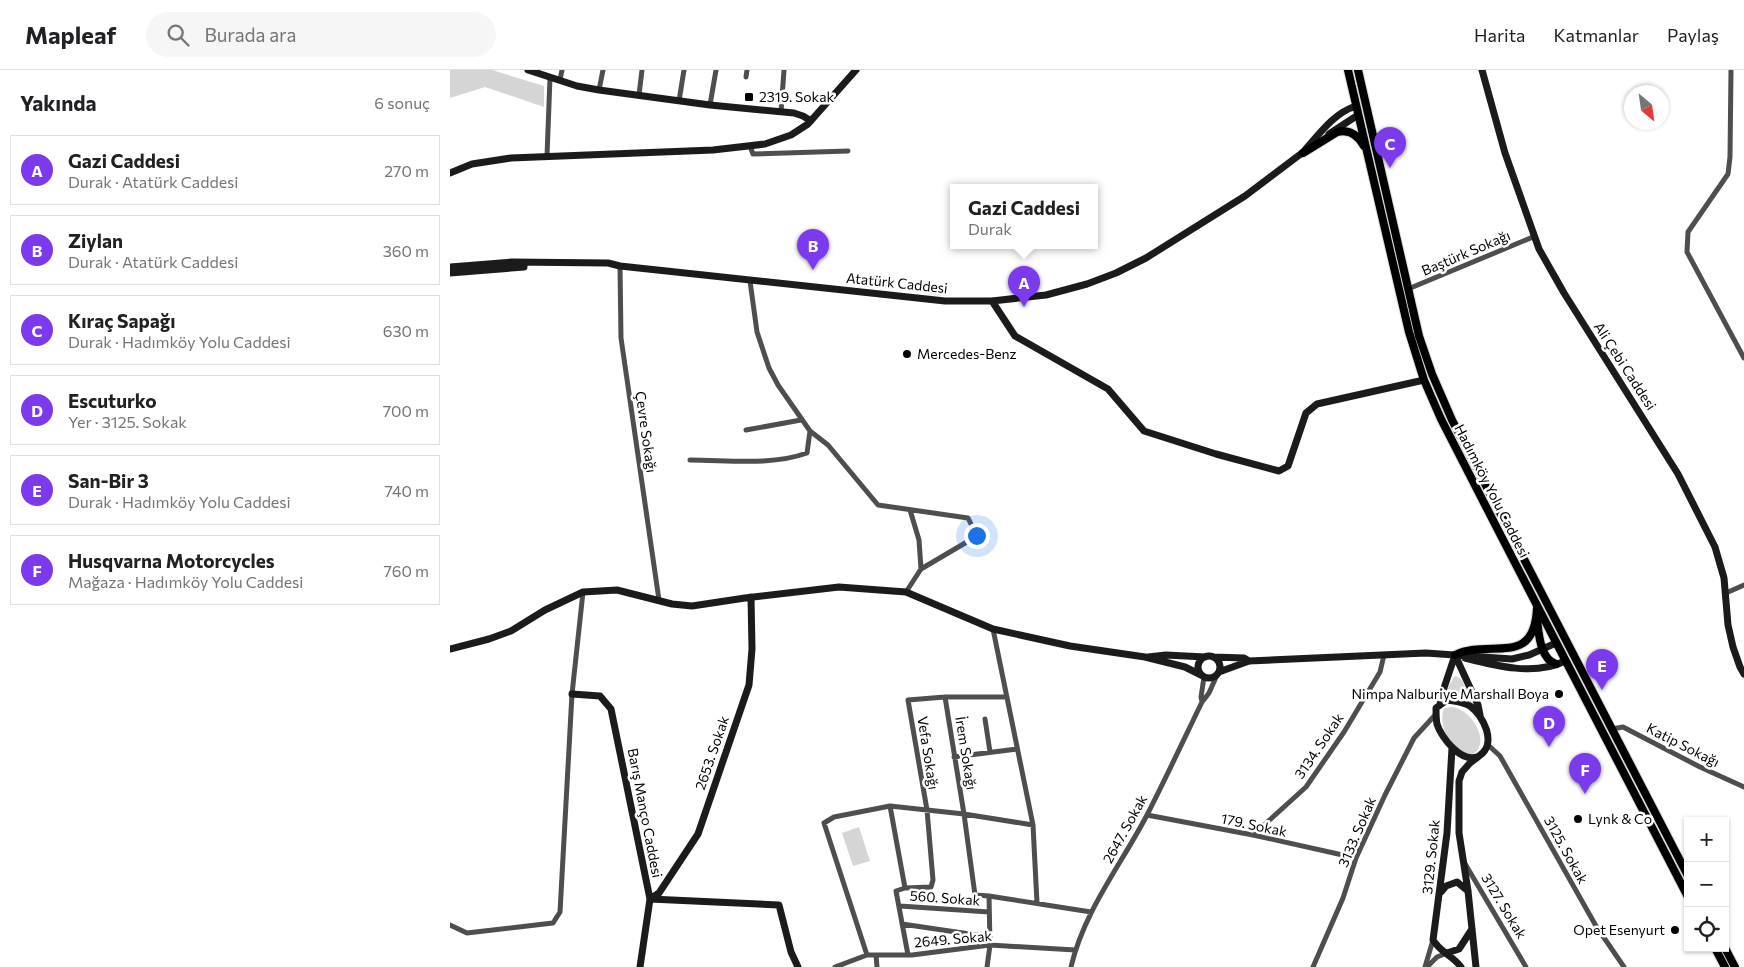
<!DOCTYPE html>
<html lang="tr">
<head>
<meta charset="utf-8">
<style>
	body { margin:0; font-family:Commissioner,sans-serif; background:#f6f6f6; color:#202124 }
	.controls { position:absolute; right:15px; bottom:15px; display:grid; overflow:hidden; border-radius:0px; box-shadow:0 1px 4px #0004 }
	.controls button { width:45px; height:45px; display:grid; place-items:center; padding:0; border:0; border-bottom:1px solid #e0e0e0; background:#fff; color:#202124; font:25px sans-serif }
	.compass { position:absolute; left:1174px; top:15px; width:45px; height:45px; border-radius:50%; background:#fff; box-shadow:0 1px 4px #0004; rotate:151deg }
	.you { position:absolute; left:526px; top:465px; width:18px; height:18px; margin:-12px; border:4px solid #fff; border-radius:50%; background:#1a73e8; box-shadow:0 0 0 8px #1a73e833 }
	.badge { display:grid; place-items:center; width:32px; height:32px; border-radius:50%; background:#7c3aed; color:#fff; font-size:16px; font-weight:700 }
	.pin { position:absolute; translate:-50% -41px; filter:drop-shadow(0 1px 2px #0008) }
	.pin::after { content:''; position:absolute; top:26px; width:18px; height:15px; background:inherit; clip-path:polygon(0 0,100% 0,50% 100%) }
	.popup { position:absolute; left:500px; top:114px; width:148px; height:65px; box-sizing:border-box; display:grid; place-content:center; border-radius:0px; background:#fff; filter:drop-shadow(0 1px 4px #0005); font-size:16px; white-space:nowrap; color:#757577 }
	.popup b { font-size:19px; color:#202124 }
	.popup::after { content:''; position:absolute; left:50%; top:100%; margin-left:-10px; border:10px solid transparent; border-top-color:#fff }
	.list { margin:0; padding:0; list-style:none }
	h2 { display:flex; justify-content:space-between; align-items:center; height:65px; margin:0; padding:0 20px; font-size:21px }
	h2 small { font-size:16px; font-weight:400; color:#757577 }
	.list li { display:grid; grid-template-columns:32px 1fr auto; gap:15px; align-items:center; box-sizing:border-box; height:70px; margin:0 10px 10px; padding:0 10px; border:1px solid #e0e0e0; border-radius:0px }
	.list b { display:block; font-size:19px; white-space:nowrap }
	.list p { margin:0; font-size:16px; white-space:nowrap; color:#757577 }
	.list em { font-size:16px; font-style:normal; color:#757577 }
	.icon { flex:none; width:28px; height:28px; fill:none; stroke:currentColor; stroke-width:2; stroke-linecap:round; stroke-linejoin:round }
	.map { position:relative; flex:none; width:1294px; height:897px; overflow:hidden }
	header { display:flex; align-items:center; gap:30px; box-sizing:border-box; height:70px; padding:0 25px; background:#fff; border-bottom:1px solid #e0e0e0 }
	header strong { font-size:24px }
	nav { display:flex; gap:28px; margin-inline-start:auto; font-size:18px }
	.search { width:350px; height:45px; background:#f6f6f6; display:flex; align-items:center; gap:12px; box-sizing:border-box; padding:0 18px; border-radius:28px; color:#757577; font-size:19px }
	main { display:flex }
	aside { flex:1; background:#fff }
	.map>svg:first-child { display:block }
	.green { fill:#d5d5d5 }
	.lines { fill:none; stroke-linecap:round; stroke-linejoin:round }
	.primary-casing { stroke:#dbdbdb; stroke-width:10 }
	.street { stroke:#4e4e4e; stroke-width:5 }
	.secondary { stroke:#1b1b1b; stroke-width:7 }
	.primary { stroke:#000; stroke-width:8 }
	.poi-dot { fill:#000; stroke:#fff; stroke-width:2 }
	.labels { text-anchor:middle; stroke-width:5; stroke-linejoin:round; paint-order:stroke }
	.poi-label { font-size:14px; fill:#000; stroke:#fff; text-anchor:start }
	.street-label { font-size:14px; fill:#000; stroke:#fff }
</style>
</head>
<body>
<header>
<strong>Mapleaf</strong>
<div class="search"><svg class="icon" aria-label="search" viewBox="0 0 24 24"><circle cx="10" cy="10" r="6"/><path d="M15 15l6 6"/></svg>Burada ara</div>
<nav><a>Harita</a><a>Katmanlar</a><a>Paylaş</a></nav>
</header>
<main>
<aside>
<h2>Yakında<small>6 sonuç</small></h2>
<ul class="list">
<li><span class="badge">A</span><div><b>Gazi Caddesi</b><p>Durak · Atatürk Caddesi</p></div><em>270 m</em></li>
<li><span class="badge">B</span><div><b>Ziylan</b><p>Durak · Atatürk Caddesi</p></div><em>360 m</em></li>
<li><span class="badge">C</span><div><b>Kıraç Sapağı</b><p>Durak · Hadımköy Yolu Caddesi</p></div><em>630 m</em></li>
<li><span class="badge">D</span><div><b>Escuturko</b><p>Yer · 3125. Sokak</p></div><em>700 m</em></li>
<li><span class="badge">E</span><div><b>San-Bir 3</b><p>Durak · Hadımköy Yolu Caddesi</p></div><em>740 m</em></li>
<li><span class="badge">F</span><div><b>Husqvarna Motorcycles</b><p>Mağaza · Hadımköy Yolu Caddesi</p></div><em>760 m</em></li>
</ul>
</aside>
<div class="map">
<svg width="1294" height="897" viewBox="0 0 1294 897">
	<rect width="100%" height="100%" fill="#fff"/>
	<!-- green -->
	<path class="green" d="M0 0H42L94 16V37L35 17 0 28Z
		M1006 606 1012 610 1023 636 999 627H993L1004 607Z
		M1001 637C1021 638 1042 672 1023 684 1002 685 987 656 994 638Z
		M409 757 420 791 403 796 392 763Z"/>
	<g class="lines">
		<defs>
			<path id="primary" d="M898 0 959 262 974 310 991 349 1048 460 1238 827
				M908 0 969 266 982 304 1002 350 1238 806
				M853 83 887 62C899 59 908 65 914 76
				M1087 550C1089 564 1090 589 1106 594
				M1005 585C1040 568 1085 599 1087 537
				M1265 878 1275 897
				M1275 878 1285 897"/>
		</defs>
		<!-- primary casing -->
		<use href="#primary" class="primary-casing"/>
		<!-- street -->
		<path class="street" d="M1281 0 1280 87 1278 104 1238 162 1237 182 1294 288
			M296 7 297 0
			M110 10 112 0
			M149 20 153 0
			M189 25 192 0
			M229 31 234 0
			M260 35 266 0
			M331 42 334 0
			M300 76 303 84 398 81
			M97 86 100 8
			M170 196 171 268 209 530
			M300 211 307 262 319 298 328 315 360 361 378 375 428 435 518 448 527 466 471 499 456 522
			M958 219 1083 167
			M296 360 351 350
			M240 390C278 390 321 396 357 383L360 361
			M460 440 469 470 471 499
			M1276 523 1294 515
			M543 559 583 755 587 833
			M495 627 514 744 525 825 539 826
			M752 632 751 627 754 607
			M535 649 540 682
			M1162 659 1173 657 1250 697 1294 717
			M1037 674 1050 686 1146 856 1174 897
			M504 687 567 679
			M440 736 455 818 481 817 483 810 477 740 458 630 495 627H557
			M697 745 803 765 906 788
			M803 765 856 717 894 662 930 602 934 585
			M1014 792 1076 897
			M455 818 446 821 458 885
			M450 836 539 842
			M452 854 540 867
			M0 855 17 863 103 853 110 842 122 624 133 522
			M417 885 374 753 384 747 440 736 514 744 583 755
			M426 885 427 897
			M385 897 417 885H462L540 875 625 880
			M537 897 540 875 539 826 641 842
			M621 897C634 841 671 795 697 745 716 708 734 669 752 632L759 623 767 605
			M863 897 893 828 906 788 935 725 964 668 986 644
			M975 897 983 870
			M977 897 987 887 997 883"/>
		<!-- secondary -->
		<path class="secondary" d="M78 0 127 16 149 20 260 35 344 43 353 46 361 51
			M1032 0 1055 83 1089 179 1114 223 1228 404 1265 477 1274 508 1278 555 1283 577 1290 597 1294 604
			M879 64 908 45
			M855 80C870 63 884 43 906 36
			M0 103 22 94 61 88 263 80 315 74 341 65 358 54 406 0
			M0 197 62 192 158 193 170 196 495 231H542L596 225 637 214 666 203 696 188 795 126 856 80
			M0 203 74 197
			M542 231 565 266 658 319 694 361 766 384 829 401 838 396 856 343 867 334 974 310
			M0 579 39 569 61 561 95 540 133 522 167 520 222 534 242 536 295 528 389 517 456 522 543 559 620 576 695 587 735 597 751 605
			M1005 585 1028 635 1030 645
			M748 597a11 11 0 1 1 22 0a11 11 0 1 1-22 0Z
			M698 587 716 585 755 587
			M763 587 794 588 799 591
			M1015 588C1046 596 1085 606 1115 591
			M769 602 799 591 976 583 1062 589 1079 585 1106 573
			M122 624 150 626 161 639 200 829 190 897
			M997 630C1005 631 1013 632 1020 636 1033 645 1048 674 1029 686 1013 695 991 668 987 654 986 649 986 643 986 638Z
			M990 635 991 627 1005 585
			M1002 678 997 763 983 870C990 882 1003 886 1011 897
			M991 822 996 816 1007 812 1018 821
			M200 829 209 823 248 764 299 615 302 579 301 527
			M200 829 329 835 341 882 348 897
			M997 883 1009 879 1022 859
			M1026 897 1018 821 1009 763V711L1012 702 1020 693 1028 687"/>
		<!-- primary -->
		<use href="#primary" class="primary"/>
	</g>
	<!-- markers -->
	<g class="poi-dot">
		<rect x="294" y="22" width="10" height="10" rx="2.5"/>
		<circle cx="457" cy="284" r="5"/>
		<circle cx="1109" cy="624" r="5"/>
		<circle cx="1128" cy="749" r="5"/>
		<circle cx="1225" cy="860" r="5"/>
	</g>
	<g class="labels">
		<!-- poi labels -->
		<g class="poi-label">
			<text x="309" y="32">2319. Sokak</text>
			<text x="467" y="289">Mercedes-Benz</text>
			<text x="1099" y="629" text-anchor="end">Nimpa Nalburiye Marshall Boya</text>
			<text x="1138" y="754">Lynk &amp; Co</text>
			<text x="1215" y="865" text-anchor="end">Opet Esenyurt</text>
		</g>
		<!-- street labels -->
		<g class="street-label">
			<text transform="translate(1016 183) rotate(-23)" y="5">Baştürk Sokağı</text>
			<text transform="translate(447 213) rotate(6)" y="5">Atatürk Caddesi</text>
			<text transform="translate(1175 296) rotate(57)" y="5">Ali Çebi Caddesi</text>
			<text transform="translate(196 362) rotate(82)" y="5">Çevre Sokağı</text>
			<text transform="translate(1042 421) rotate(63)" y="5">Hadımköy Yolu Caddesi</text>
			<text transform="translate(1233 675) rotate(27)" y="5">Katip Sokağı</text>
			<text transform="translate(869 676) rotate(-56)" y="5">3134. Sokak</text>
			<text transform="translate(262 683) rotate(-71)" y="5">2653. Sokak</text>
			<text transform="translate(478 683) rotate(81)" y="5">Vefa Sokağı</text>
			<text transform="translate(516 683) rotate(81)" y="5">İrem Sokağı</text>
			<text transform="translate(195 743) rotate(79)" y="5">Barış Manço Caddesi</text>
			<text transform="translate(804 755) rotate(12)" y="5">179. Sokak</text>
			<text transform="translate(675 759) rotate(-61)" y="5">2647. Sokak</text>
			<text transform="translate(907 762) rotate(-67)" y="5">3133. Sokak</text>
			<text transform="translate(1116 780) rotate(61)" y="5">3125. Sokak</text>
			<text transform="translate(981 787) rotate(-84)" y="5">3129. Sokak</text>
			<text transform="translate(495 828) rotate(4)" y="5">560. Sokak</text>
			<text transform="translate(1054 836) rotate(59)" y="5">3127. Sokak</text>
			<text transform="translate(503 869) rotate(-5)" y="5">2649. Sokak</text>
		</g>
	</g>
</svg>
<div class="controls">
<button>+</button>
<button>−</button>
<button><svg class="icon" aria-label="locate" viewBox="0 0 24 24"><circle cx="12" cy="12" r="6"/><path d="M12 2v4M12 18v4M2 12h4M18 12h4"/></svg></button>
</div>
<svg class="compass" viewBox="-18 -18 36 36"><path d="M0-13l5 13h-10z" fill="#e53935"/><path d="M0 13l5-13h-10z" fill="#757577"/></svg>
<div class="you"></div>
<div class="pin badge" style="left:574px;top:237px">A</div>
<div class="popup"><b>Gazi Caddesi</b>Durak</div>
<div class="pin badge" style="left:363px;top:200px">B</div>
<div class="pin badge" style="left:940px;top:98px">C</div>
<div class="pin badge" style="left:1099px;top:677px">D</div>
<div class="pin badge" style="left:1152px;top:620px">E</div>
<div class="pin badge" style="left:1135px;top:724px">F</div>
</div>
</main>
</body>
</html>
